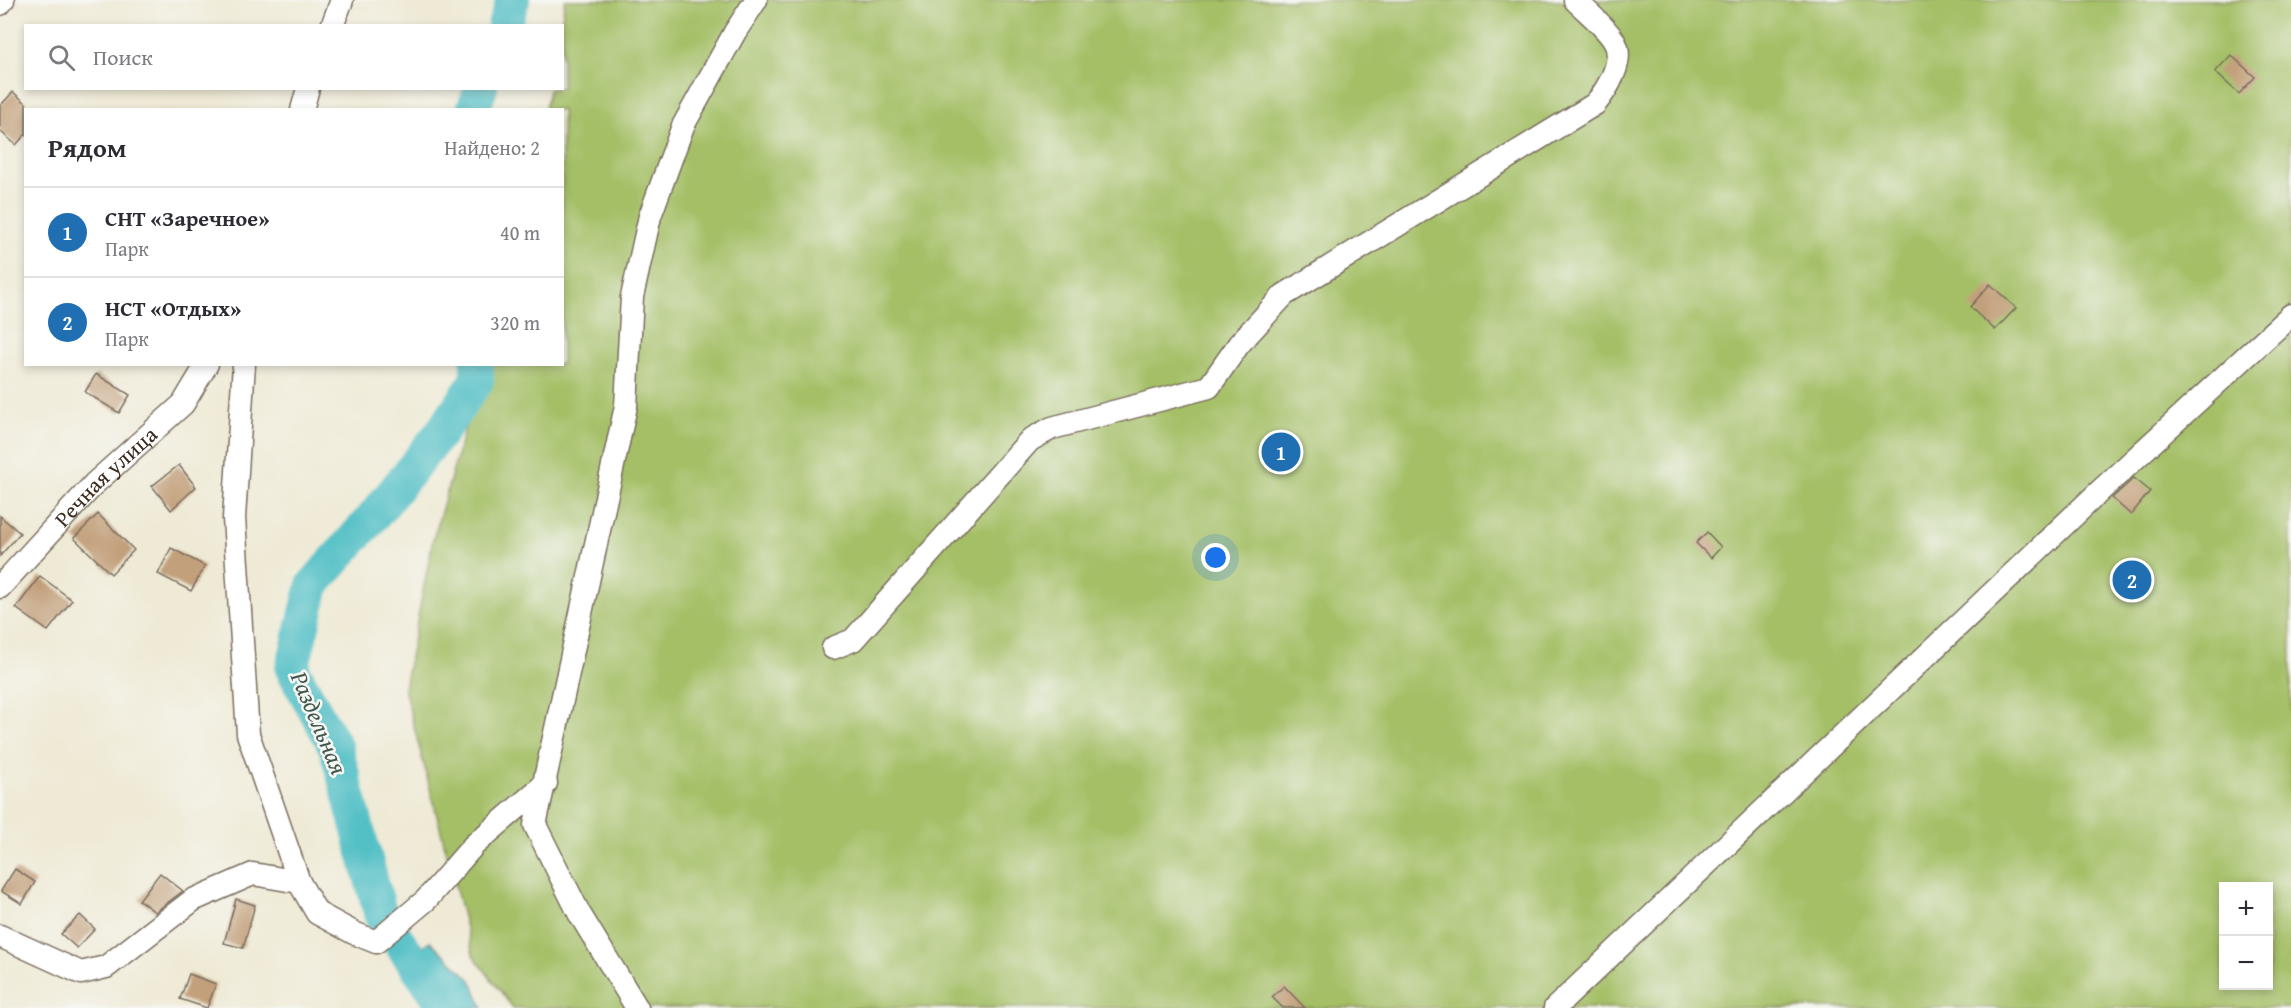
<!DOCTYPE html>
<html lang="ru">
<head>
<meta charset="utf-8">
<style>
	body { margin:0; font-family:"Gentium Book Plus",serif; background:#f2f2f3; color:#2b2b33 }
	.controls { position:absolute; right:18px; bottom:18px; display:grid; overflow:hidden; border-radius:0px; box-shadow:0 3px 9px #0003 }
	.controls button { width:54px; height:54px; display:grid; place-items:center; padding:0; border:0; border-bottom:2px solid #e1e1e2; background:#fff; color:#2b2b33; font:30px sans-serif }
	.you { position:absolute; left:1216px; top:558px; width:21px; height:21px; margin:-15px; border:4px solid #fff; border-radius:50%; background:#1a73e8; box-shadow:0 0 0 9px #1a73e833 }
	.badge { display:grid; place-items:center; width:39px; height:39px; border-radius:50%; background:#1f6fb2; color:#fff; font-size:20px; font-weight:700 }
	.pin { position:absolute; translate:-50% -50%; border:3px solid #fff; box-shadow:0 2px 6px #0006 }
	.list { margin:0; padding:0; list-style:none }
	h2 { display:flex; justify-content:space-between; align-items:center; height:78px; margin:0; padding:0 24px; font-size:26px }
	h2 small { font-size:20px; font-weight:400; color:#7c7c81 }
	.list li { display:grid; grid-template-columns:39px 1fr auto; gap:18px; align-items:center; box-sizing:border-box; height:90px; padding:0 24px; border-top:2px solid #e1e1e2 }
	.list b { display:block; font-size:22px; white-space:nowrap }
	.list p { margin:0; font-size:20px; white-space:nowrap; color:#7c7c81 }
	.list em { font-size:20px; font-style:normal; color:#7c7c81 }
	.icon { flex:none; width:33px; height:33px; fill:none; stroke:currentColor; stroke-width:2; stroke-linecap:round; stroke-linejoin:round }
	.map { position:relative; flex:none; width:2291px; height:1008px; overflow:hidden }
	.search { position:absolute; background:#fff; box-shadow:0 3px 9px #0003; left:24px; top:24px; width:540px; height:66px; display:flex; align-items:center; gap:15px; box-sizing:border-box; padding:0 21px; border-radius:0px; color:#7c7c81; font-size:22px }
	.panel { position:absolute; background:#fff; box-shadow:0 3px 9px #0003; left:24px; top:108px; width:540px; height:258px; border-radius:0px }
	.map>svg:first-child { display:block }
	.green { fill:#a4bf66; stroke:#707442; stroke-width:1.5; fill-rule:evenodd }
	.water { fill:#52c0c6; stroke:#467572; stroke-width:1.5 }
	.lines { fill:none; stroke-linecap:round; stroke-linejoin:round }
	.river { stroke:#52c0c6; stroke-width:34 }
	.building { fill:#c3a07b }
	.minor-casing { stroke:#7a6d5e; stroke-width:25 }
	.minor { stroke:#fff; stroke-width:22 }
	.labels { text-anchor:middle; stroke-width:5; stroke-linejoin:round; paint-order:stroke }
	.street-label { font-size:22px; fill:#3b2a1e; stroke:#f6f6f2 }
	.water-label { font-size:24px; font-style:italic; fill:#425750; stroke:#f6f6f2 }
</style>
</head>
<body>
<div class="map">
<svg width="2291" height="1008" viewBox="0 0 2291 1008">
	<rect width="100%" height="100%" fill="#f6f6f2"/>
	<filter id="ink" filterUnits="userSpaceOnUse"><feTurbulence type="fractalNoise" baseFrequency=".0167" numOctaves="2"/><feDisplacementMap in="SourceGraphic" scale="12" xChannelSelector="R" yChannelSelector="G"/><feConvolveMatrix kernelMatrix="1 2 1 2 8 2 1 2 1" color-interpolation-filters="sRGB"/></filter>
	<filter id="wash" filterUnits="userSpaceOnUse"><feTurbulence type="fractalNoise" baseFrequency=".008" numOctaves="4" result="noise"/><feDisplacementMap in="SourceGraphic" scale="24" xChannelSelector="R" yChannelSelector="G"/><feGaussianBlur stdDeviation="1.35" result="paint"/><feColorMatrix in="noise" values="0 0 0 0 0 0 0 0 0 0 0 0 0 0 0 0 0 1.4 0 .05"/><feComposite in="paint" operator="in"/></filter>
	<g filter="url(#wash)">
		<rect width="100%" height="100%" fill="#efead5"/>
		<!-- green -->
		<path class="green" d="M565 0H2291V1008H513L473 955 404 688 433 540 483 365 562 364V110L545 109 549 89 562 88V26L561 25ZM2224 886H2268V986H2224Z"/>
		<!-- water -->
		<path class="water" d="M430 941 471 980 483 1008H425L417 991 411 959Z"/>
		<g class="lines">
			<!-- river -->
			<path class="river" d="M504 26 513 0
				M473 110 481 88
				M446 1008 381 916 336 748 292 669 313 585 378 511 442 431 477 381V364"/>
		</g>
		<g id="blocks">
			<!-- building -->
			<path class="building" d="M2231 55 2255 77 2239 94 2215 72Z
				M13 92 26 103V134L16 145 0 131V106Z
				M1990 284 2016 308 1995 330 1970 307Z
				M96 374 130 395 119 413 85 392Z
				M179 465 196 487 171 510 152 486Z
				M2134 478 2150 491 2131 515 2112 498Z
				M98 514 134 550 111 574 74 538Z
				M0 516 20 533 0 556Z
				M1707 532 1721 547 1711 558 1696 543Z
				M171 548 205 566 191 591 158 574Z
				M40 576 72 600 48 631 16 608Z
				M15 869 35 882 22 904 1 891Z
				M160 873 183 891 155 912 139 900Z
				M236 899 255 905 243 948 224 943Z
				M80 915 95 929 77 948 61 934Z
				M189 974 216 984 207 1008 180 999Z
				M1284 986 1305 1008H1283L1272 997Z"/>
		</g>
	</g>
	<g filter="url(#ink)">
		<use href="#blocks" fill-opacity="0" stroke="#7a6d5e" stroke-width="1.5"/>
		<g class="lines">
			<defs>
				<g id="minor">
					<path d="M0 4 3 0"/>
					<path d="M332 26 342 0"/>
					<path d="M302 110 308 88"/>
					<path d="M244 364 234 518 248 734 299 882"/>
					<path id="s1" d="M0 587 95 483 183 404 207 364"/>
					<path d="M833 648 853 640 1030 440 1052 428 1209 387 1239 344 1284 295 1595 104C1607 90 1626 59 1614 41 1606 27 1587 12 1575 0"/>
					<path d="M0 936 81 973 106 967 193 900 253 874 299 882 317 913 354 933 376 942 426 900 474 845 546 783"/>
					<path d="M637 1008 579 913 535 825 626 406 632 297 650 216 683 126 735 32 756 0"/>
					<path d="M1555 1008 2101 490 2291 315"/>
				</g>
			</defs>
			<!-- minor casing -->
			<use href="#minor" class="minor-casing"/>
			<!-- minor -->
			<use href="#minor" class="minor"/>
		</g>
	</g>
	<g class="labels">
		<!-- street labels -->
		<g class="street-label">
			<text dy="8" stroke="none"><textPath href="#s1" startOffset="153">Речная улица</textPath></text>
		</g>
		<!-- water labels -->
		<g class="water-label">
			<text transform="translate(319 723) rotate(67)" y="8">Раздельная</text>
		</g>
	</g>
</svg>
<div class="controls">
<button>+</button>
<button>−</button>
</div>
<div class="you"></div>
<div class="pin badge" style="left:1281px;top:452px">1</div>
<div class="pin badge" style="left:2132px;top:580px">2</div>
<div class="search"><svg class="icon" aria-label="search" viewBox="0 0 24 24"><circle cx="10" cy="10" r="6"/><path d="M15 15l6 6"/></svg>Поиск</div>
<section class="panel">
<h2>Рядом<small>Найдено: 2</small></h2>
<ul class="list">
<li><span class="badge">1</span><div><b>СНТ «Заречное»</b><p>Парк</p></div><em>40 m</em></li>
<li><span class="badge">2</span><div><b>НСТ «Отдых»</b><p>Парк</p></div><em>320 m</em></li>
</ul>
</section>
</div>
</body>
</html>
